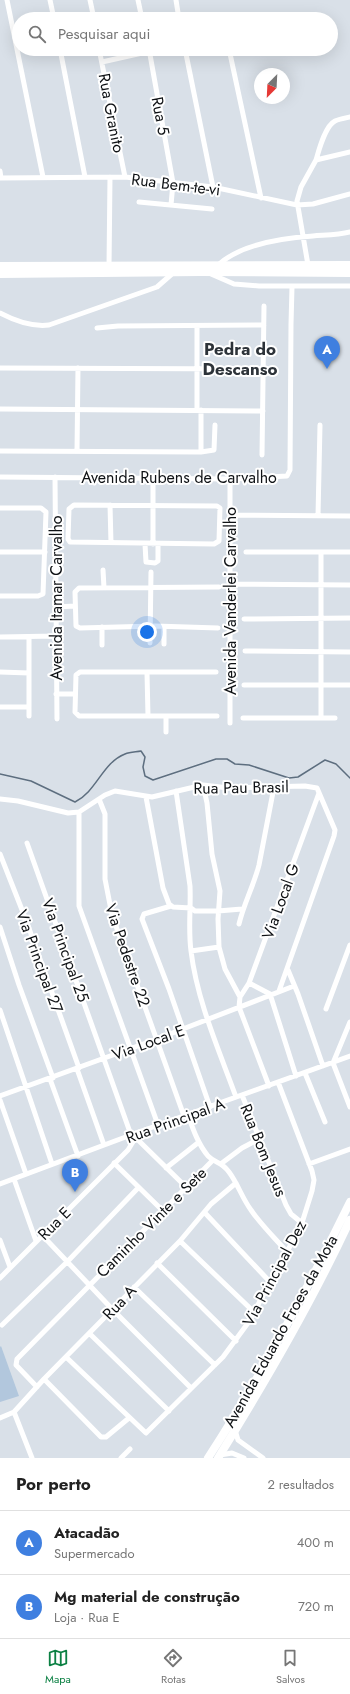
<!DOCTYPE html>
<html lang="pt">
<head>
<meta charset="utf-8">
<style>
	body { margin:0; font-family:Jost,sans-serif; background:#f2f2f2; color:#222 }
	.compass { position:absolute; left:254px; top:68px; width:36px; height:36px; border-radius:50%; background:#fff; box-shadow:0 4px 16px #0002; rotate:204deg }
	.you { position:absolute; left:147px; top:632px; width:14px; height:14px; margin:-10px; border:3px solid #fff; border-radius:50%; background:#1a73e8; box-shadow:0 0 0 6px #1a73e833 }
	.badge { display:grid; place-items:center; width:26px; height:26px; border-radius:50%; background:#0b8043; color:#fff; font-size:13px; font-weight:700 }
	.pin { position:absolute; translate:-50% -33px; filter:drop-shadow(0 1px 2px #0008) }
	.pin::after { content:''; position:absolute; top:21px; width:14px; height:12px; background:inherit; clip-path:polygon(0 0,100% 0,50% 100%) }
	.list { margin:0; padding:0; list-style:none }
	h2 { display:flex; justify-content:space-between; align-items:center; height:52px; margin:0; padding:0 16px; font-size:17px }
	h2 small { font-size:13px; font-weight:400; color:#767676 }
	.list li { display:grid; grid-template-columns:26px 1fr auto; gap:12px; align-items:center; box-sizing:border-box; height:64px; padding:0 16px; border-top:1px solid #e0e0e0 }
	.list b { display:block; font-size:15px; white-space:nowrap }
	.list p { margin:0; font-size:13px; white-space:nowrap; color:#767676 }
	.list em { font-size:13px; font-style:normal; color:#767676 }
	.icon { flex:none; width:22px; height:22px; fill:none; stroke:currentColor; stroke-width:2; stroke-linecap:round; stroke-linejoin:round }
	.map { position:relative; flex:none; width:350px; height:1458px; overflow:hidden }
	.search { position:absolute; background:#fff; box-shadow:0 4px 16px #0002; left:12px; right:12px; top:12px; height:44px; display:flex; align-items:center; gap:10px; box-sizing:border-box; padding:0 14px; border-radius:22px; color:#767676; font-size:15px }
	.sheet { height:180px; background:#fff }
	nav { display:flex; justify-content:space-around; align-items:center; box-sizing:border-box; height:56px; border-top:1px solid #e0e0e0; background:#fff; font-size:11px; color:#767676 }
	nav a { display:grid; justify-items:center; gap:2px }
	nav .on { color:#0b8043 }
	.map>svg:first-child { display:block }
	.green { fill:#b2c7dd }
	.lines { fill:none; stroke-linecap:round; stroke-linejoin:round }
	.stream { stroke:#5d6e7f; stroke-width:1.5 }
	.minor { stroke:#fff; stroke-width:5 }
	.highway { stroke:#fff; stroke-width:8 }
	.labels { text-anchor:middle; stroke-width:4; stroke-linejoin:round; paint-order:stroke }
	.street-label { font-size:16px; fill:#0f1215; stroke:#fff }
	.neighbourhood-label { font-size:17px; font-weight:bold; fill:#2d3339; stroke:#fff }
</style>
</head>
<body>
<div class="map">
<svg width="350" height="1458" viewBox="0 0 350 1458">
	<rect width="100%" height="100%" fill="#d9e0e8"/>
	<!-- green -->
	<path class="green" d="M1 1346 19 1396 0 1402V1347Z"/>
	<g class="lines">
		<!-- stream -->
		<path class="stream" d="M0 774 31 781 75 802C97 791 102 763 125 754 130 752 136 752 141 751L145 757 143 767 145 776 153 780 216 759H227L235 764 249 765 289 778 298 777 325 760 336 764 350 778"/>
		<!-- minor -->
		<path class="minor" d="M7 0 43 177
			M50 0 54 19
			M90 0 94 19
			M138 0 142 19
			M176 0 179 19
			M60 49 85 177
			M99 49 125 177
			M149 49 173 183 171 205
			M185 49 213 187
			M229 49 261 198
			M102 62 160 49
			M316 160C319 150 325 126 335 121 339 119 345 118 350 117
			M0 171 1 178
			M0 178 125 177 213 187 297 205 313 204 350 194
			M139 202 212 209
			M218 265C241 244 283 238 313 236 325 235 338 235 350 232
			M308 265 297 201 301 187 316 160 350 152
			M109 267 110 177
			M211 274 234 284 259 286H350
			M0 313C15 321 32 327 49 325L157 287 173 273
			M197 326V410
			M97 328 118 326 264 325
			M0 368 264 369
			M0 409 263 411
			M201 410V452L214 450 215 425
			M0 451 201 452
			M77 451 78 368
			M262 455 264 306
			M0 477 230 479 287 476 290 470 291 324 292 287
			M55 477 57 719
			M230 479V723
			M74 505 217 506 220 508 219 541 214 544 70 542 68 539 69 509Z
			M110 505 111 543
			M0 508H41L46 512 43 594 38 596H0
			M230 515 350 516
			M318 516 320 425
			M145 544 146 562 155 563 158 561V544
			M153 544V478
			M0 552H45
			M246 552H350
			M103 570 104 588
			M231 584 350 585
			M56 607 75 606
			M244 619 350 618
			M218 628 155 626 80 628 76 626 75 592 79 588 219 587
			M0 637 56 636
			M29 637V716
			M150 643 151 572
			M164 644V627
			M102 645V627
			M245 651 350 652
			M0 672 29 673
			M216 672H80L76 675 75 712 79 716H217
			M147 673 148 716
			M244 685H350
			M56 694H75
			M0 707H29
			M166 716V732
			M243 718H321V552
			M321 718H335
			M203 785 207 803 212 854 220 891 218 919 219 947 225 969 240 997
			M176 791 190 886C191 908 188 929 191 951 197 1001 219 1050 236 1097
			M146 797 163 888 169 904 173 907 191 908 195 911H218L242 909
			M0 799 18 801 68 813 79 812 105 795 115 791 152 797 203 785 229 788 305 786 317 788 335 830 334 836 279 991
			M99 799 105 814V879L112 915 184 1116
			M79 812V906L158 1125
			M27 843 131 1135
			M0 854 26 920 79 1068
			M171 906 144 914 142 919 169 989 210 1107
			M239 924C244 903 254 885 259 865L274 787
			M0 927 19 985 53 1078
			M191 951 219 947
			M288 970 298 994 323 1066
			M249 983 270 994 296 1076
			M326 1009 350 945
			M0 1010 52 1164
			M350 1022 333 1063 350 1107
			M77 1069 104 1145
			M305 1073 325 1122
			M50 1079 78 1156
			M269 1086 239 1007 240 997 249 983 319 793
			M242 1095 286 1205 291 1214 302 1223
			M0 1096 157 1039 294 986
			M0 1100 26 1174
			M188 1115C193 1129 198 1144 208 1156 216 1164 221 1161 229 1172 238 1184 242 1198 251 1210 261 1225 275 1238 287 1252
			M136 1138 186 1187
			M114 1163 162 1210
			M222 1163 242 1148 261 1138
			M309 1164 350 1149
			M166 1168 199 1142
			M14 1179 36 1241
			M0 1184 139 1132 350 1056
			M205 1213 271 1283
			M42 1235 113 1310 191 1388
			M0 1240 10 1267
			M180 1241 255 1313
			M157 1263 236 1341
			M0 1278 128 1150 139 1132
			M134 1287 215 1365
			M2 1325 67 1262 138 1188
			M90 1334 169 1411
			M66 1357 146 1433 223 1357 248 1323 301 1226 312 1191 314 1180 312 1171 278 1082
			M44 1379 101 1437H106L129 1418
			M37 1387 16 1365 17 1359 213 1160
			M14 1412 32 1458
			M0 1418 14 1412 44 1379 180 1241 211 1204 236 1183
			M235 1430 238 1440 263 1458
			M220 1455 232 1453 244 1458
			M121 1458 130 1449"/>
		<!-- highway -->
		<path class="highway" d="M0 266 350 265
			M0 274 200 272 350 273
			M208 1458C261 1376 307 1290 350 1202
			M218 1458C266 1381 312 1302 350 1220"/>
	</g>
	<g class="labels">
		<!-- street labels -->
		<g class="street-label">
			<text transform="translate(112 113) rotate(79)" y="6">Rua Granito</text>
			<text transform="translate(161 116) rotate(79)" y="6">Rua 5</text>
			<text transform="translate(176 184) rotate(7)" y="6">Rua Bem-te-vi</text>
			<text x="179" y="483">Avenida Rubens de Carvalho</text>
			<text transform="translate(56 598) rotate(-90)" y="6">Avenida Itamar Carvalho</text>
			<text transform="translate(230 601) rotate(-90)" y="6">Avenida Vanderlei Carvalho</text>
			<text transform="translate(241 787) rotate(-1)" y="6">Rua Pau Brasil</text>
			<text transform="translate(280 901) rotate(-70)" y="6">Via Local G</text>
			<text transform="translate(66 950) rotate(70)" y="6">Via Principal 25</text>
			<text transform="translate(128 955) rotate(71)" y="6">Via Pedestre 22</text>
			<text transform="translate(40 961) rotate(70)" y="6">Via Principal 27</text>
			<text transform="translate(148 1042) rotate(-20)" y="6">Via Local E</text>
			<text transform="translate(175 1120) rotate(-20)" y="6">Rua Principal A</text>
			<text transform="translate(264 1150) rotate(68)" y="6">Rua Bom Jesus</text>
			<text transform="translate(151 1222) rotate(-45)" y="6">Caminho Vinte e Sete</text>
			<text transform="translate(54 1223) rotate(-45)" y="6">Rua E</text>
			<text transform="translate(274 1273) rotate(-62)" y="6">Via Principal Dez</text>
			<text transform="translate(119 1302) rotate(-47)" y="6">Rua A</text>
			<text transform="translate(280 1331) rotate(-61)" y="6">Avenida Eduardo Froes da Mota</text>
		</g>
		<!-- neighbourhood labels -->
		<g class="neighbourhood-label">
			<text x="240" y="355">Pedra do<tspan x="240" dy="20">Descanso</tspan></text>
		</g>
	</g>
</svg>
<svg class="compass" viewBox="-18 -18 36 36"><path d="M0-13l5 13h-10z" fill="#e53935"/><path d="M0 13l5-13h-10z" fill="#767676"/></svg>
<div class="you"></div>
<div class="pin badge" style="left:327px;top:369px;background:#3f7fe0">A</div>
<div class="pin badge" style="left:75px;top:1192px;background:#3f7fe0">B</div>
<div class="search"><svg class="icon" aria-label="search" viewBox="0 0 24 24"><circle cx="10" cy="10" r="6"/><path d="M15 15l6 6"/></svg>Pesquisar aqui</div>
</div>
<section class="sheet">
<h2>Por perto<small>2 resultados</small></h2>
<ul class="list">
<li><span class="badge" style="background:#3f7fe0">A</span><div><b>Atacadão</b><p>Supermercado</p></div><em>400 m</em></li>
<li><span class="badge" style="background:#3f7fe0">B</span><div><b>Mg material de construção</b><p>Loja · Rua E</p></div><em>720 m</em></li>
</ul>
</section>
<nav>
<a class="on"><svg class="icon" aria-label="map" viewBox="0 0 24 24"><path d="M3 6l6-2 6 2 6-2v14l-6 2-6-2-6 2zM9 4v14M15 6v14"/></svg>Mapa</a>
<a><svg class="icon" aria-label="directions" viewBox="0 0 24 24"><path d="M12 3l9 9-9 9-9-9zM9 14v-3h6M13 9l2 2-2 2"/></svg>Rotas</a>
<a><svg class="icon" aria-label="saved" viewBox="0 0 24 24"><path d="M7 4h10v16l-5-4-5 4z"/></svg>Salvos</a>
</nav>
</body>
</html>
